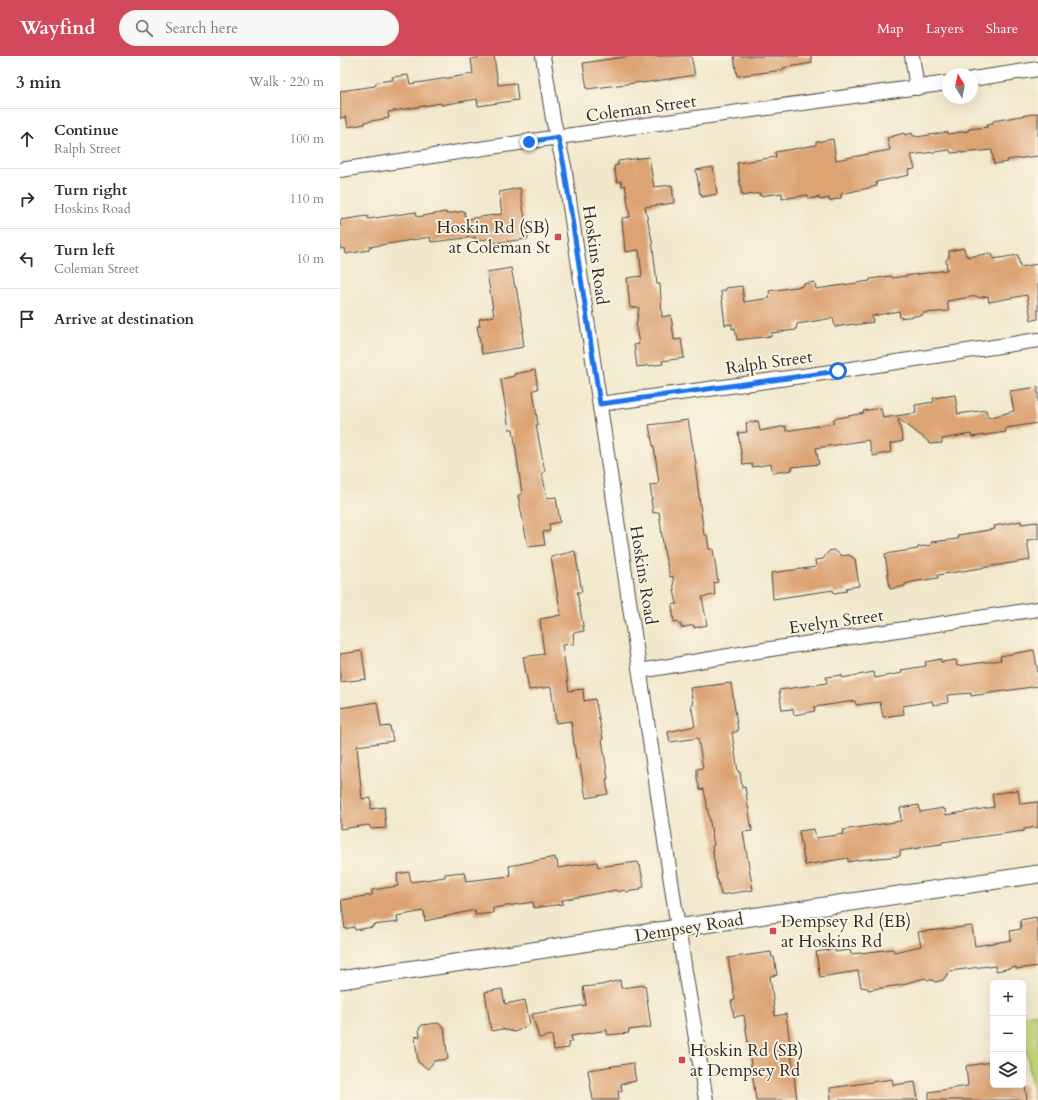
<!DOCTYPE html>
<html lang="en">
<head>
<meta charset="utf-8">
<style>
	body { margin:0; font-family:Cardo,serif; background:#f7f7f7; color:#2b2b33 }
	.controls { position:absolute; right:12px; bottom:12px; display:grid; overflow:hidden; border-radius:6px; box-shadow:0 4px 16px #0002 }
	.controls button { width:36px; height:36px; display:grid; place-items:center; padding:0; border:0; border-bottom:1px solid #e1e1e2; background:#fff; color:#2b2b33; font:20px sans-serif }
	.compass { position:absolute; left:602px; top:12px; width:36px; height:36px; border-radius:50%; background:#fff; box-shadow:0 4px 16px #0002; rotate:350deg }
	.stop { position:absolute; width:12px; height:12px; margin:-9px; border:3px solid #1a73e8; border-radius:50%; background:#fff }
	.stop.end { background:#1a73e8; border-color:#fff; box-shadow:0 1px 4px #0008 }
	.list { margin:0; padding:0; list-style:none }
	h2 { display:flex; justify-content:space-between; align-items:center; height:52px; margin:0; padding:0 16px; font-size:17px }
	h2 small { font-size:13px; font-weight:400; color:#7c7c81 }
	.list li { display:grid; grid-template-columns:26px 1fr auto; gap:12px; align-items:center; box-sizing:border-box; height:60px; padding:0 16px; border-top:1px solid #e1e1e2 }
	.list b { display:block; font-size:15px; white-space:nowrap }
	.list p { margin:0; font-size:13px; white-space:nowrap; color:#7c7c81 }
	.list em { font-size:13px; font-style:normal; color:#7c7c81 }
	.icon { flex:none; width:22px; height:22px; fill:none; stroke:currentColor; stroke-width:2; stroke-linecap:round; stroke-linejoin:round }
	.map { position:relative; flex:none; width:698px; height:1044px; overflow:hidden }
	header { display:flex; align-items:center; gap:24px; box-sizing:border-box; height:56px; padding:0 20px; background:#d1495b; color:#fff }
	header strong { font-size:19px }
	nav { display:flex; gap:22px; margin-inline-start:auto; font-size:14px }
	.search { width:280px; height:36px; background:#f7f7f7; display:flex; align-items:center; gap:10px; box-sizing:border-box; padding:0 14px; border-radius:22px; color:#7c7c81; font-size:15px }
	main { display:flex }
	aside { flex:1; background:#fff }
	.map>svg:first-child { display:block }
	.green { fill:#c3d476; stroke:#778050 }
	.building { fill:#dca373 }
	.lines { fill:none; stroke-linecap:round; stroke-linejoin:round }
	.minor-casing { stroke:#494743; stroke-width:16 }
	.tertiary-casing { stroke:#494743; stroke-width:19 }
	.minor { stroke:#fff; stroke-width:14 }
	.tertiary { stroke:#fff; stroke-width:17 }
	.route { stroke:#1a73e8; stroke-width:5 }
	.poi-dot { fill:#d1495b; stroke:#fcf5e5; stroke-width:1.5 }
	.labels { text-anchor:middle; stroke-width:3.5; stroke-linejoin:round; paint-order:stroke }
	.street-label { font-size:17px; fill:#2b2b2b; stroke:#fcf5e5 }
	.poi-label { font-size:17px; fill:#2b2b2b; stroke:#fcf5e5; text-anchor:start }
</style>
</head>
<body>
<header>
<strong>Wayfind</strong>
<div class="search"><svg class="icon" aria-label="search" viewBox="0 0 24 24"><circle cx="10" cy="10" r="6"/><path d="M15 15l6 6"/></svg>Search here</div>
<nav><a>Map</a><a>Layers</a><a>Share</a></nav>
</header>
<main>
<aside>
<h2>3 min<small>Walk · 220 m</small></h2>
<ul class="list">
<li><svg class="icon" aria-label="ahead" viewBox="0 0 24 24"><path d="M12 20V5M6 11l6-6 6 6"/></svg><div><b>Continue</b><p>Ralph Street</p></div><em>100 m</em></li>
<li><svg class="icon" aria-label="right" viewBox="0 0 24 24"><path d="M7 20v-9h11M14 6l5 5-5 5"/></svg><div><b>Turn right</b><p>Hoskins Road</p></div><em>110 m</em></li>
<li><svg class="icon" aria-label="left" viewBox="0 0 24 24"><path d="M17 20v-9H6M10 6l-5 5 5 5"/></svg><div><b>Turn left</b><p>Coleman Street</p></div><em>10 m</em></li>
<li><svg class="icon" aria-label="arrive" viewBox="0 0 24 24"><path d="M6 21V4h12l-3 4 3 4H6"/></svg><div><b>Arrive at destination</b></div></li>
</ul>
</aside>
<div class="map">
<svg width="698" height="1044" viewBox="0 0 698 1044">
	<rect width="100%" height="100%" fill="#fcf5e5"/>
	<filter id="ink" filterUnits="userSpaceOnUse"><feTurbulence type="fractalNoise" baseFrequency=".025" numOctaves="2"/><feDisplacementMap in="SourceGraphic" scale="8" xChannelSelector="R" yChannelSelector="G"/><feConvolveMatrix kernelMatrix="1 2 1 2 8 2 1 2 1" color-interpolation-filters="sRGB"/></filter>
	<filter id="wash" filterUnits="userSpaceOnUse"><feTurbulence type="fractalNoise" baseFrequency=".012" numOctaves="4" result="noise"/><feDisplacementMap in="SourceGraphic" scale="16" xChannelSelector="R" yChannelSelector="G"/><feGaussianBlur stdDeviation="0.9" result="paint"/><feColorMatrix in="noise" values="0 0 0 0 0 0 0 0 0 0 0 0 0 0 0 0 0 1.4 0 .05"/><feComposite in="paint" operator="in"/></filter>
	<g filter="url(#wash)">
		<rect width="100%" height="100%" fill="#f1e8cc"/>
		<!-- green -->
		<path class="green" d="M698 957V1044H694L683 971V959Z"/>
		<g id="blocks">
			<!-- building -->
			<path class="building" d="M149 0H154L158 29 176 27 178 44 138 50 137 43 101 49V47L48 56 49 62 25 66V68L8 71 6 61 0 62V35L35 30 37 26 53 24 52 21 68 19 70 28 133 18 131 3Z
				M291 0H351L355 19 302 27V26L247 33 243 7Z
				M394 0H471L472 7 443 12V14L397 20Z
				M698 57V100L667 104 668 106 654 108 652 94 621 97V96L611 97 610 94 571 99 575 113 568 114 569 119 536 126 537 130 501 138V142L489 145V142L479 144V141L469 143 468 139 442 143V137L420 140V137L402 140 397 107 436 101 435 96 476 89V86L493 83 496 104 550 94 547 82 564 77 565 79 572 77 573 80H576L577 81 608 76V78L628 75 629 73 648 71 647 68 653 67V65Z
				M309 101 314 131 332 129 334 147 305 151 312 184 317 228H320L322 261 331 259 334 284 341 283 344 302 322 305 323 308 297 311 294 289 299 288 296 271 299 251 290 252 287 222 302 220 299 194 285 196 282 162 290 161 285 129 282 130 281 125 277 126 274 110 278 109V105Z
				M373 111 377 138 362 141 361 137 360 138 356 114Z
				M180 132 188 183 154 187 153 182 135 185V181L91 186 90 181 29 191V194L6 198 5 192 0 193V164L28 160V163L76 156 77 161 106 156V158L124 155 126 163 162 158 159 136Z
				M624 192 626 200 628 199V201L652 197 653 203 678 199 680 211 698 208V263L691 264 687 239 649 246 648 240 638 242 637 240 607 245 609 255 583 257V259L560 262 559 255 532 260 533 266 515 269 514 268 495 271 493 262 457 268 456 274 431 277 432 280 397 284 395 272 392 273V268L385 269 381 235 386 234V232L402 230 404 246 430 242 429 235 463 230V228L475 226 476 233 530 225V223L551 220 552 222 607 214 606 204 609 201V195Z
				M171 212 175 231H176L184 276H182L184 291 142 298 137 270H140L139 263 154 260 147 216Z
				M195 314 198 333 193 334 198 369H196L205 416 202 417 207 442 216 441 220 466 209 468 210 475 203 476 205 489 188 491 178 439 182 438 173 373H169L161 323 174 320V318Z
				M698 331V367L666 372V376L632 381 631 378 602 383V387L589 388 588 385 558 362 563 385 550 388 551 396 533 400 528 384 476 392 479 408 452 411V414L433 417 431 408 412 411V408L403 409 398 377 407 376 406 367 418 365 420 375 446 370V375L494 367 493 363 524 357 523 355 541 352 543 362 576 357 575 349 594 346 593 342 615 339 618 358 646 354 648 362 674 355 670 335Z
				M348 364 356 408 355 409 364 479H367L369 493H373L378 526 374 527 375 539 362 541 367 569 354 572V569L341 572V568L339 569 338 565 334 566 332 549 337 548 334 534 333 520 330 521 324 495 319 456 313 457 311 443H312L310 429 319 428 314 390H313L309 369Z
				M681 465V468L698 466V483L687 484 690 504 598 519V522L572 526 565 528V530L550 533 545 498 578 493V491L592 489 591 486 618 483V479L655 473 654 470Z
				M494 494 502 500 509 499 515 503 519 530 506 532 507 535 494 537 493 534 433 543 431 517 476 511 475 504 483 503 489 495Z
				M235 495 242 536H237L244 575 233 577 234 588 222 589 229 635 243 633 244 645 255 643 263 683H262L268 723H266L268 738 246 742 239 703H236L231 665 216 667 211 631 189 634 183 601 204 598 200 563 221 559 211 501Z
				M694 594 698 618V630L631 640V637L607 639 608 647 593 649 592 645 563 650 564 658 543 661 540 646 516 649 515 645 474 651 475 655 454 659 453 653 442 654 439 634 487 627 486 621 502 619V622L534 616 535 622 562 617 561 614 586 610 585 606 601 603V606L616 604 617 610 661 604 660 600Z
				M22 595 26 623 0 626V598Z
				M391 627 398 675 392 677 398 716H400L402 732 405 731 412 775 403 776 413 834 381 839 378 824H377L372 790 374 789 364 733 360 734 357 722V713L363 712 358 682 330 686 328 676 355 670 351 649 353 648 350 632Z
				M37 646 41 671 50 670 53 685 17 690 22 743 31 742V753L44 751 46 772 31 773 29 769 0 773V755H2L0 734V652Z
				M678 734 680 748 698 746V771L684 773V775L602 786V788L585 790V791L560 795V800L518 804 508 806V802L465 809 459 775 474 773 476 782 504 778 503 774 561 765 560 752 579 749 580 756 603 752V754L605 753 606 759 654 751 652 738Z
				M215 801V804H217L218 812 257 806 258 811 298 806 299 810 300 809 304 831 300 832V834L286 836 285 834 277 836 276 834 222 844 223 848 194 852 193 846 153 852V857L135 859V854L85 865 84 855 57 860 58 866 33 869V871L15 874 14 871 5 873 1 844 32 839V834L58 830 57 818 69 816 71 826 105 821V818L124 816 126 825 170 820 169 810Z
				M696 861 698 871V910L676 913V911L656 915 655 910 648 911V910L610 915 603 924 595 926 593 924H588L585 922 566 927 567 928 528 934V932L521 931 518 915 480 921 476 896 495 893V896L510 894 511 898 553 893 554 896 581 890 578 876 632 870 635 890 660 886 671 884 670 875 681 873 680 864Z
				M431 896 432 901H434L437 919 430 920 435 960 446 958 457 1044H416L404 959 394 961 391 945 395 944 388 902Z
				M280 924 281 932 305 929 311 971 288 974 289 977 267 979V974L231 980 232 986 228 987 229 992 214 994 212 979 199 982 192 958 246 949 243 931 261 929Z
				M162 933 165 948 185 944 190 968 175 976 162 973 151 975 145 936Z
				M98 967 104 971 108 1003 94 1005 88 1013 78 1006 75 981 80 980 79 973 82 969Z
				M652 1006 653 1029H685L687 1044H589V1036L628 1030 626 1010Z
				M293 1007 296 1025 281 1028 282 1035H278L279 1044H253L248 1014Z
				M552 1023 553 1029 575 1026 578 1044H491L490 1032Z"/>
		</g>
	</g>
	<g filter="url(#ink)">
		<use href="#blocks" fill-opacity="0" stroke="#494743" stroke-width="1"/>
		<g class="lines">
			<defs>
				<path id="minor" d="M203 0 213 63 224 110 338 872 366 1044
					M572 0 577 32
					M632 23 698 13
					M0 114 218 81 608 27
					M260 348 498 315 698 284
					M300 615 424 594 698 553"/>
				<path id="tertiary" d="M0 924 122 906 338 872 698 818"/>
			</defs>
			<!-- minor casing -->
			<use href="#minor" class="minor-casing"/>
			<!-- tertiary casing -->
			<use href="#tertiary" class="tertiary-casing"/>
			<!-- minor -->
			<use href="#minor" class="minor"/>
			<!-- tertiary -->
			<use href="#tertiary" class="tertiary"/>
		</g>
	</g>
	<g class="lines" filter="url(#ink)">
		<!-- route -->
		<path class="route" d="M189 86 218 81 224 110 260 348 498 315"/>
	</g>
	<!-- markers -->
	<g class="poi-dot">
		<rect x="214" y="177" width="8" height="8" rx="2"/>
		<rect x="429" y="871" width="8" height="8" rx="2"/>
		<rect x="338" y="1000" width="8" height="8" rx="2"/>
	</g>
	<g class="labels">
		<!-- street labels -->
		<g class="street-label">
			<text transform="translate(301 52) rotate(-8)" y="6">Coleman Street</text>
			<text transform="translate(256 199) rotate(82)" y="6">Hoskins Road</text>
			<text transform="translate(429 306) rotate(-8)" y="6">Ralph Street</text>
			<text transform="translate(304 519) rotate(81)" y="6">Hoskins Road</text>
			<text transform="translate(496 565) rotate(-8)" y="6">Evelyn Street</text>
			<text transform="translate(349 871) rotate(-9)" y="6">Dempsey Road</text>
		</g>
		<!-- poi labels -->
		<g class="poi-label">
			<text x="210" y="177" text-anchor="end">Hoskin Rd (SB)<tspan x="210" dy="20">at Coleman St</tspan></text>
			<text x="441" y="871">Dempsey Rd (EB)<tspan x="441" dy="20">at Hoskins Rd</tspan></text>
			<text x="350" y="1000">Hoskin Rd (SB)<tspan x="350" dy="20">at Dempsey Rd</tspan></text>
		</g>
	</g>
</svg>
<div class="controls">
<button>+</button>
<button>−</button>
<button><svg class="icon" aria-label="layers" viewBox="0 0 24 24"><path d="M12 4l9 5-9 5-9-5zM3 14l9 5 9-5"/></svg></button>
</div>
<svg class="compass" viewBox="-18 -18 36 36"><path d="M0-13l5 13h-10z" fill="#e53935"/><path d="M0 13l5-13h-10z" fill="#7c7c81"/></svg>
<div class="stop" style="left:498px;top:315px"></div>
<div class="stop end" style="left:189px;top:86px"></div>
</div>
</main>
</body>
</html>
